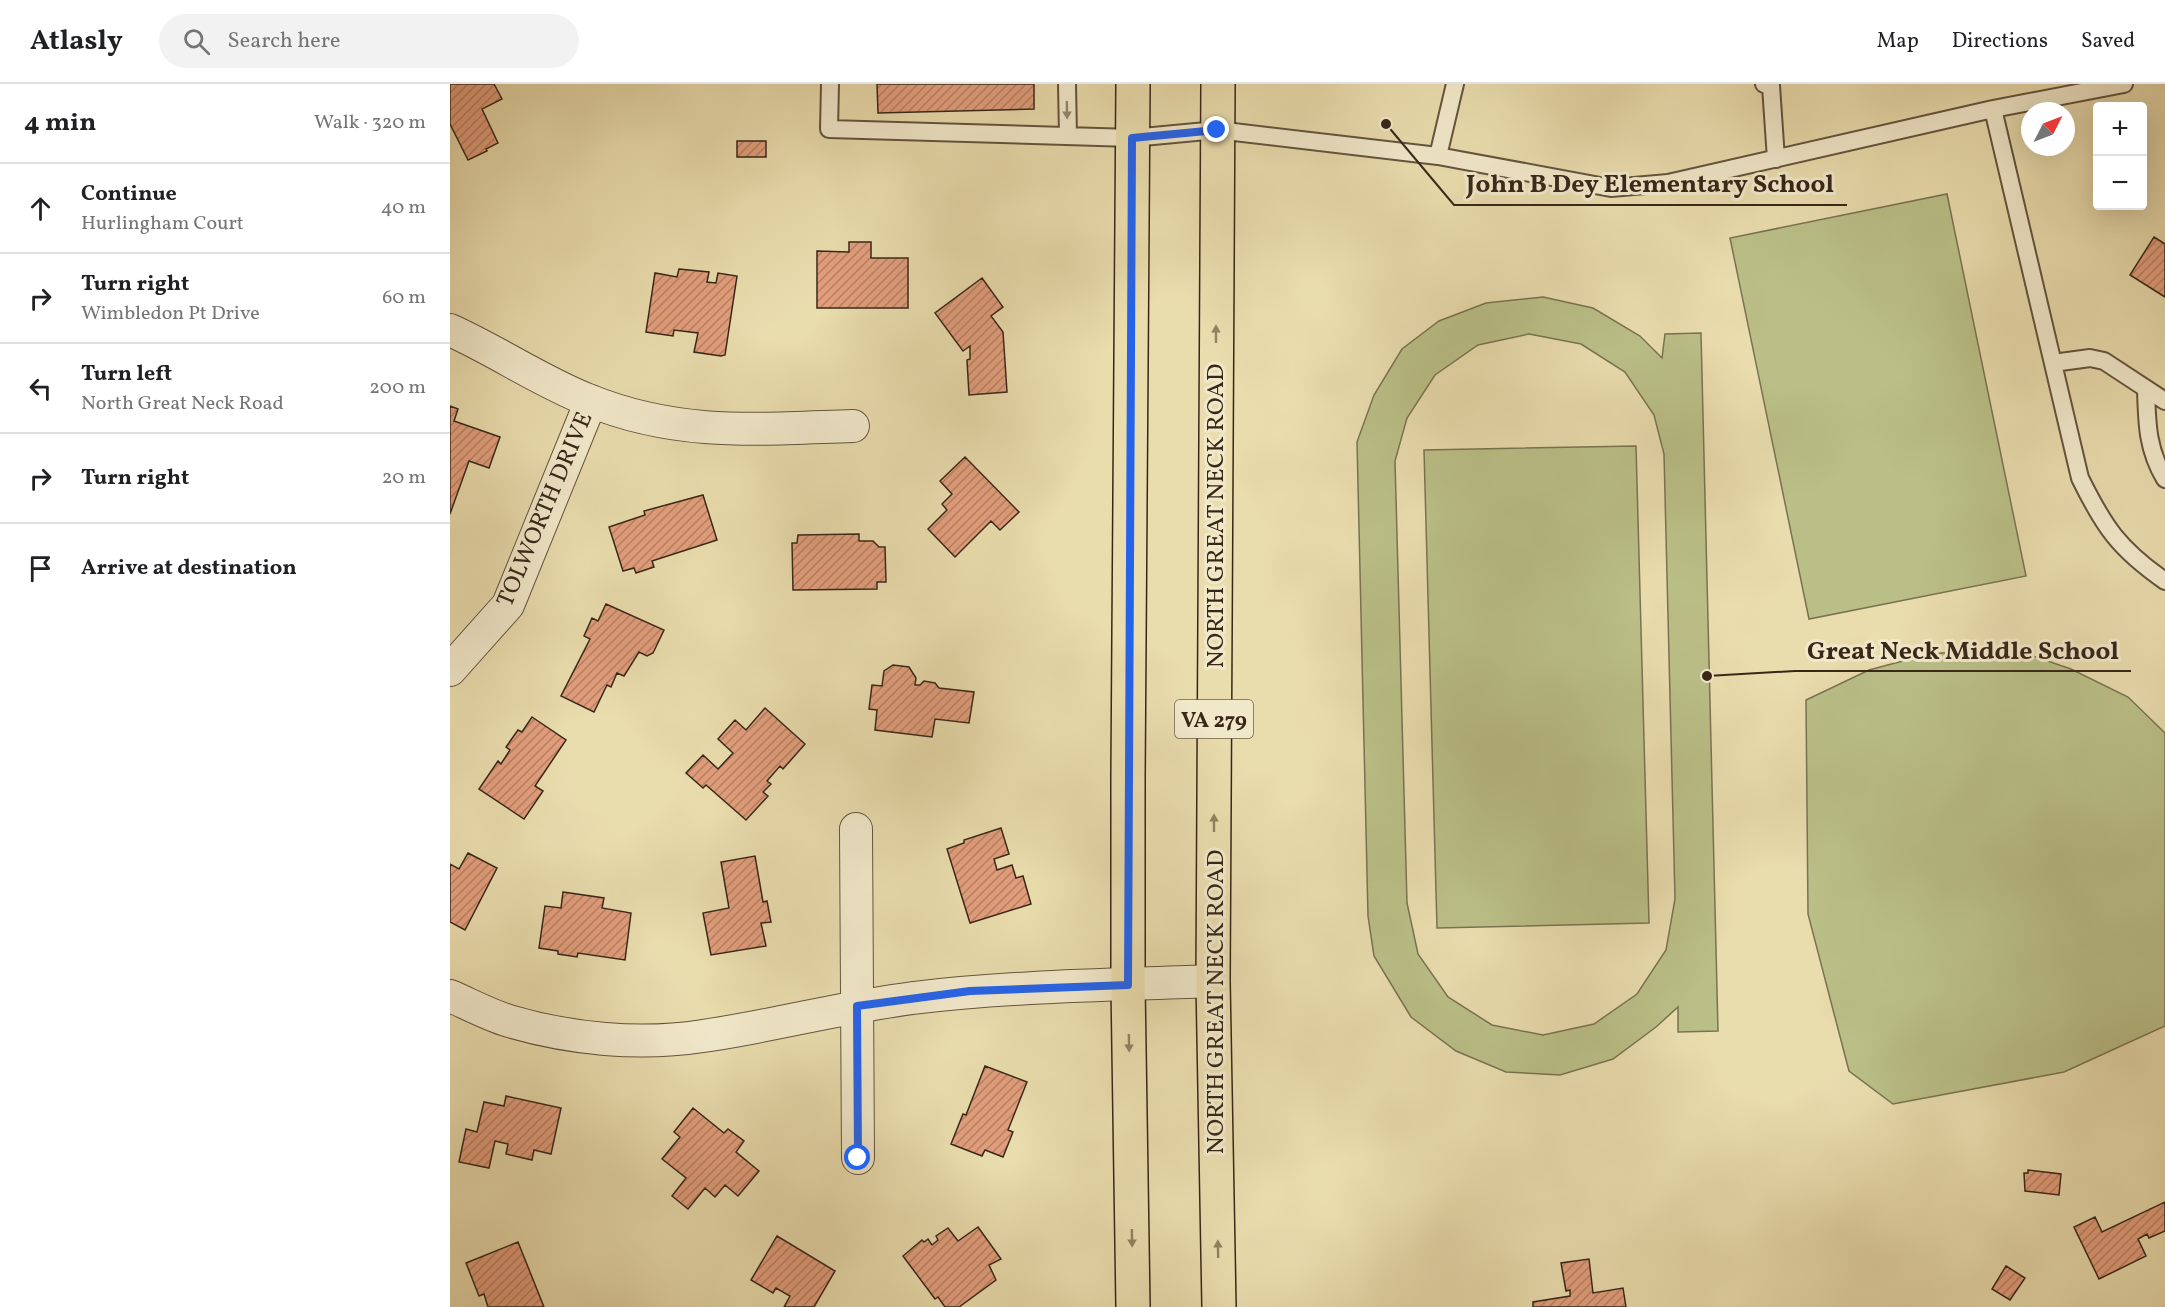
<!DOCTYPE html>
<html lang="en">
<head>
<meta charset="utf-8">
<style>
	body { margin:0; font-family:Vollkorn,serif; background:#f2f2f2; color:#202124 }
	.controls { position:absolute; right:18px; top:18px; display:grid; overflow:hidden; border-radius:6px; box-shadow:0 6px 24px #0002 }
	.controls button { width:54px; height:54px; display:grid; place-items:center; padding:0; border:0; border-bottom:2px solid #e0e0e0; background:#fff; color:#202124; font:30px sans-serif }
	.compass { position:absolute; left:1571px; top:18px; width:54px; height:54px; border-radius:50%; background:#fff; box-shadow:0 6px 24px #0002; rotate:48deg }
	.stop { position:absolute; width:18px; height:18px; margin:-14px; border:4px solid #2563eb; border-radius:50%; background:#fff }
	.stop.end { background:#2563eb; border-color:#fff; box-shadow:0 2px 6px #0008 }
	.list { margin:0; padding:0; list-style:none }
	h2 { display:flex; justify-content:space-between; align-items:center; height:78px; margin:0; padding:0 24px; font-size:26px }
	h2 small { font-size:20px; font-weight:400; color:#757577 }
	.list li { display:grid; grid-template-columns:39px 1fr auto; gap:18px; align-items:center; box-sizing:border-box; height:90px; padding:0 24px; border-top:2px solid #e0e0e0 }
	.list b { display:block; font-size:22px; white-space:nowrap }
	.list p { margin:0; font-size:20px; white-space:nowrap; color:#757577 }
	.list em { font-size:20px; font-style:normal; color:#757577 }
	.icon { flex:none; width:33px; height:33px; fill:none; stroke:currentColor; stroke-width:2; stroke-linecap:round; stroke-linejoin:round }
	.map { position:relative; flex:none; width:1715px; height:1223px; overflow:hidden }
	header { display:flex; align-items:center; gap:36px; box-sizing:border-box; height:84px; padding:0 30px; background:#fff; border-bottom:2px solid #e0e0e0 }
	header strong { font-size:28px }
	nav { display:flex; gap:33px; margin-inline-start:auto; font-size:21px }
	.search { width:420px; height:54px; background:#f2f2f2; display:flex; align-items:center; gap:15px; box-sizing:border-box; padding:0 21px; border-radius:33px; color:#757577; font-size:22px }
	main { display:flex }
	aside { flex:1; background:#fff }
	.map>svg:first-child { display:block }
	.green { fill:#babf87; stroke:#797350; stroke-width:1.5; fill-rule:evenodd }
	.building { fill:url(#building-hatch); stroke:#382719; stroke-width:1.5 }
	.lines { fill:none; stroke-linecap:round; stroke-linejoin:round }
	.service-casing { stroke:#64543e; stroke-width:20 }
	.minor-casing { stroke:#64543e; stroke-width:34 }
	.primary-casing { stroke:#382719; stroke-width:36 }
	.service { stroke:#f1e8ca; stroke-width:16 }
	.minor { stroke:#f1e8ca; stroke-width:32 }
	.primary { stroke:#e9dcad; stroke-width:33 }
	.oneway { fill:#948872 }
	.oneway2 { fill:#908263 }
	.route { stroke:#2563eb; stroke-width:8 }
	.labels { text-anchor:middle; stroke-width:6; stroke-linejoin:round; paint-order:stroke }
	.shield { fill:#f1e8ca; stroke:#70614e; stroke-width:1.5 }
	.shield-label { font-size:22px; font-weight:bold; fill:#382719 }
	.street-label { font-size:24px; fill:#382719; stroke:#f1e8ca }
	.leader { fill:none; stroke:#382719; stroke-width:2 }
	.callout-dot { fill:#382719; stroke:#f1e8ca; stroke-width:2 }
	.callout-label { font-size:26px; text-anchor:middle; font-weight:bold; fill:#382719; stroke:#f1e8ca; stroke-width:6; stroke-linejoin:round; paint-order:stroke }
</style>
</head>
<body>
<header>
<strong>Atlasly</strong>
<div class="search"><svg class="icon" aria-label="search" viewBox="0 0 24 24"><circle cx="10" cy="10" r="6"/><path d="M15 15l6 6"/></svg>Search here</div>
<nav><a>Map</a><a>Directions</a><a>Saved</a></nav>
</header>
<main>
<aside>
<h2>4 min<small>Walk · 320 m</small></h2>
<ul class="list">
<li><svg class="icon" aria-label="ahead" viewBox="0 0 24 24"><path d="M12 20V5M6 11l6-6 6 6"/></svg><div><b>Continue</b><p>Hurlingham Court</p></div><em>40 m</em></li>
<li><svg class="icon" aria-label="right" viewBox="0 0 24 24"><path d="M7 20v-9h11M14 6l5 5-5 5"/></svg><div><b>Turn right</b><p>Wimbledon Pt Drive</p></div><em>60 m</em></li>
<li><svg class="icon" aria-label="left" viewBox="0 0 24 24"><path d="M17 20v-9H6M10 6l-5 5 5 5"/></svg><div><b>Turn left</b><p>North Great Neck Road</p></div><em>200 m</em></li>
<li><svg class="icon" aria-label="right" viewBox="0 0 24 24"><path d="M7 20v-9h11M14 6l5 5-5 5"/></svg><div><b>Turn right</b></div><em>20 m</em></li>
<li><svg class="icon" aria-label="arrive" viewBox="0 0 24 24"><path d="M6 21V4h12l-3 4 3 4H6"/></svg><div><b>Arrive at destination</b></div></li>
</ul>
</aside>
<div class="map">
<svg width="1715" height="1223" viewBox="0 0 1715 1223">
	<defs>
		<pattern id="building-hatch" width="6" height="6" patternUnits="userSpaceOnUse" patternTransform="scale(1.5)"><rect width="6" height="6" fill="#e29e7c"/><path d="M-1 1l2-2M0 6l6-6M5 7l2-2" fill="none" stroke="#b88165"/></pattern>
	</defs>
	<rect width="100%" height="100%" fill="#e9dcad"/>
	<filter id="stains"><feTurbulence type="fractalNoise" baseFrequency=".00333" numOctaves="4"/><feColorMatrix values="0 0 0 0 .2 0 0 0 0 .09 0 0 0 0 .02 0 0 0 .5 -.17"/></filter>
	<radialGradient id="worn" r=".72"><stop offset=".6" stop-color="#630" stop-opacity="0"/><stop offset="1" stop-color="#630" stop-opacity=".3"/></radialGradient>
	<!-- green -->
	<path class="green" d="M1497 110 1576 492 1359 535 1280 154Z
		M1093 213 1143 224 1190 252 1212 274 1215 250 1251 249 1268 947 1228 948V923L1206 943 1163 975 1110 991 1056 988 1006 967 961 933 924 872 918 832 907 358 924 311 952 265 989 237 1036 219ZM1079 250 1131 260 1175 288 1204 331 1214 370 1225 815 1216 866 1187 910 1144 940 1093 951 1042 941 998 913 968 870 957 819 945 377 957 334 985 291 1028 261Z
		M1186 362 1199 839 987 844 974 366Z
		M1528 565 1580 571 1621 585 1678 613 1715 649V942L1614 988 1443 1020 1399 987 1358 830 1356 616 1419 586 1475 571Z"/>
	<!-- building -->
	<path class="building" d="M0 0H44L52 15 32 25 48 59 36 65 37 67 18 76 0 40Z
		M427 0H584V25L428 29Z
		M287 57H316V73H287Z
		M1704 153 1715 160V213L1680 191Z
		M399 158H421V174H458V224H367V167L399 168Z
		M229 185 259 188 257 198 266 199 268 189 287 192 275 271 271 272 244 268 248 249 224 246 223 252 196 248 205 189 227 193Z
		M532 194 553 223 541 232 553 248 557 308 519 311 517 276 520 275V262L513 267 485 229Z
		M0 322 8 325 4 337 50 353 39 384 19 377 0 430Z
		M515 373 569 428 550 446 541 437 505 473 478 445 497 426 492 420 502 410 490 397Z
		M253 411 267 456 202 477 204 483 186 489 184 484 173 487 159 443 195 431 194 427Z
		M409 450V457H423L429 463H435L436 498H427V505L343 506 342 459H347L348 451Z
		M156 520 214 546 203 569 197 572 189 568 174 592 167 589 161 603 157 601 144 628 111 612 140 555 134 552 142 534 148 537Z
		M443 581 459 583 466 594 465 601H470L474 597 485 599 489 604 524 608 519 639 485 635 482 653 425 646 427 626 419 625 422 601 432 602 434 587Z
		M315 624 355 660 333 685 330 682 317 697 321 700 313 708 318 712 296 736 256 701 253 704 236 689 253 671 268 685 283 669 268 655 285 636 296 646Z
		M82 633 116 656 85 702 93 707 74 735 29 705 48 677 51 680 60 666 56 663 68 646 72 648Z
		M551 744 559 770 544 775 547 786 562 781 566 794 573 792 581 820 520 839 497 765 514 759V756Z
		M18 769 47 784 15 846 0 838V780L9 785Z
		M305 772 313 818 317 817 321 838 311 839 316 862 261 871 253 829 279 824 271 778Z
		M113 808 154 814 152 824 181 829 175 876 128 869 127 873 108 870V867L89 864 95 822 111 824Z
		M535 982 577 998 558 1046 563 1048 553 1073 535 1066 532 1072 501 1060 513 1030 516 1031Z
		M56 1012 111 1024 101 1070 84 1066 82 1076 56 1070 58 1060 45 1057 39 1084 9 1078 16 1045 27 1048 34 1018 54 1022Z
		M243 1024 274 1049 278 1045 294 1057 286 1068 309 1087 288 1112 275 1101 265 1113 255 1104 238 1125 222 1112 236 1094 212 1075 230 1053 224 1048Z
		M1578 1086 1611 1090 1609 1111 1575 1107 1574 1089H1578Z
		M1715 1118V1147L1699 1154 1697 1150 1688 1155 1696 1172 1649 1195 1624 1143 1645 1133 1652 1148Z
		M528 1143 551 1175 539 1181 546 1196 509 1223H495L488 1213 485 1215 453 1172 472 1156 474 1158 478 1155 482 1161 488 1156 486 1152 498 1144 508 1157Z
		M327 1152 385 1187 364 1223H334L340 1212 326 1204 323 1209 301 1196Z
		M68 1158 94 1223H38L34 1210 29 1212 16 1179Z
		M1139 1175 1143 1209 1173 1204 1176 1223H1083V1218L1120 1212V1206L1116 1207 1111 1179Z
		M1556 1182 1575 1194 1560 1216 1542 1205Z"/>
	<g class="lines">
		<defs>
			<path id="service" d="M380 0 379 45 682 54 767 46 988 72 1161 104 1218 99 1543 25 1674 0
				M617 0 618 52
				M1314 0 1321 2 1326 75
				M1543 25 1630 394C1654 443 1669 465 1715 497
				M988 72 1005 0
				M1603 279 1640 274 1654 277 1715 317
				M1696 305C1697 339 1697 365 1715 395"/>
			<path id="minor" d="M0 246C47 267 90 297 138 316 229 353 309 345 403 342
				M0 586 58 521 141 317
				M406 745 408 1074
				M0 912C19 920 39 931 59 937 120 955 189 962 253 952 323 942 392 923 463 914 562 902 663 901 763 897"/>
			<path id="primary" d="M683 0 678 693V901L683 1223
				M768 0 763 897 769 1223"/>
		</defs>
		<!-- service casing -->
		<use href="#service" class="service-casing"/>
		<!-- minor casing -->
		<use href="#minor" class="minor-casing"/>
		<!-- primary casing -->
		<use href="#primary" class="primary-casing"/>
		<!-- service -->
		<use href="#service" class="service"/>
		<!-- minor -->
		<use href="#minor" class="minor"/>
		<!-- primary -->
		<use href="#primary" class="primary"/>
	</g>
	<!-- one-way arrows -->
	<defs><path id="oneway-solid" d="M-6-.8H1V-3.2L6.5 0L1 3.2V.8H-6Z" transform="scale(1.5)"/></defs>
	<use class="oneway" href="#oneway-solid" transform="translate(617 26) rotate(89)"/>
	<g class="oneway2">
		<use href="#oneway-solid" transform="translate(766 250) rotate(-90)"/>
		<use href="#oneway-solid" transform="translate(764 739) rotate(-90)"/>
		<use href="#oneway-solid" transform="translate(679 959) rotate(89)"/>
		<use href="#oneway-solid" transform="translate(682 1154) rotate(89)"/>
		<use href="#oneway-solid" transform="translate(768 1165) rotate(-91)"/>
	</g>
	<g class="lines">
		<!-- route -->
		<path class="route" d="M408 1074 407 922 520 907 678 901 682 54 767 46"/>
	</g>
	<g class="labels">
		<!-- shield labels -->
		<rect class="shield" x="725" y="616" width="78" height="38" rx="4.5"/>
		<g class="shield-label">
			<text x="764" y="643">VA 279</text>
		</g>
		<!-- street labels -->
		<g class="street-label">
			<text transform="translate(94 425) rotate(-67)" y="8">TOLWORTH DRIVE</text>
			<text transform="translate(765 432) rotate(-90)" y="8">NORTH GREAT NECK ROAD</text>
			<text transform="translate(765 918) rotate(-90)" y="8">NORTH GREAT NECK ROAD</text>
		</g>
	</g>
	<!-- callouts -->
	<path class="leader" d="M936 40L1004 121H1397M1257 592L1345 587H1681"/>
	<g class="callout-dot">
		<circle cx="936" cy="40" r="6"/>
		<circle cx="1257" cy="592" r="6"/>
	</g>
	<g class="callout-label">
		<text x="1200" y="108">John B Dey Elementary School</text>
		<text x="1513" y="575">Great Neck Middle School</text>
	</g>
	<rect width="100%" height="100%" filter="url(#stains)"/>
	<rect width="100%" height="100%" fill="url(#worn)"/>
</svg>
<div class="controls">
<button>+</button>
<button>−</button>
</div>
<svg class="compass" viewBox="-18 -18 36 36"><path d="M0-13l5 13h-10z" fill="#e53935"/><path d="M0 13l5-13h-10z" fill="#757577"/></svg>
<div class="stop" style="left:408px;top:1074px"></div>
<div class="stop end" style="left:767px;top:46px"></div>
</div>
</main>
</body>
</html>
